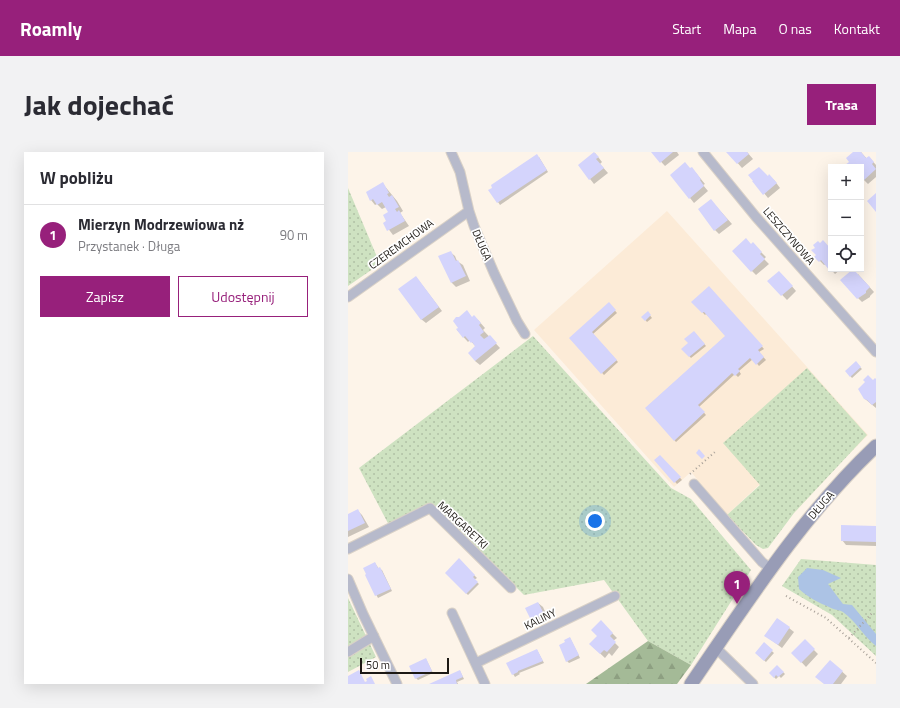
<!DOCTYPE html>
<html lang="pl">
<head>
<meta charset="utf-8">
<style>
	body { margin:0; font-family:"Titillium Web",sans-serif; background:#f2f2f3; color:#2b2b33 }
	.controls { position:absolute; right:12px; top:12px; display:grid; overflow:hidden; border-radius:0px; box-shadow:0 4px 16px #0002 }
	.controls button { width:36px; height:36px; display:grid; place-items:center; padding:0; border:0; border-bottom:1px solid #e1e1e2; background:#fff; color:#2b2b33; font:20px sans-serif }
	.scale { position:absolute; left:12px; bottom:10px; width:89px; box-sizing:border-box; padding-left:4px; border:2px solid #1d1914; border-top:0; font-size:11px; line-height:14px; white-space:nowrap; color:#1d1914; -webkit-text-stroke:3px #fff; paint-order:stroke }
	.you { position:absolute; left:247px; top:369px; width:14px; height:14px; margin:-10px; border:3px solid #fff; border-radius:50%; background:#1a73e8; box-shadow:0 0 0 6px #1a73e833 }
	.badge { display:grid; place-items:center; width:26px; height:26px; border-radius:50%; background:#97207b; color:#fff; font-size:13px; font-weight:700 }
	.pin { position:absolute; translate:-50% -33px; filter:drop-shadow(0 1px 2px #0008) }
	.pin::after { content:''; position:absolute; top:21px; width:14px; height:12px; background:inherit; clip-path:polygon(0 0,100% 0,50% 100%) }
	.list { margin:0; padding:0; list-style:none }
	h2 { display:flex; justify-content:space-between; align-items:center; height:52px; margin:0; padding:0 16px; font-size:17px }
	h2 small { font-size:13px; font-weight:400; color:#7c7c81 }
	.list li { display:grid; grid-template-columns:26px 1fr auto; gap:12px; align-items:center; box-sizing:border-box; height:60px; padding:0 16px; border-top:1px solid #e1e1e2 }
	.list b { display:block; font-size:15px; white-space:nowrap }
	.list p { margin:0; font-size:13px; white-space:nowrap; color:#7c7c81 }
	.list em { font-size:13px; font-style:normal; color:#7c7c81 }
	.actions { display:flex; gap:8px; padding:12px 16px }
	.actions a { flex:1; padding:9px 0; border:1px solid #97207b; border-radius:0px; text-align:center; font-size:14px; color:#97207b }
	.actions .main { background:#97207b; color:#fff }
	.icon { flex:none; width:22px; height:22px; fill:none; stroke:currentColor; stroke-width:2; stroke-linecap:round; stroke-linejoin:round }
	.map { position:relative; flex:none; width:528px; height:532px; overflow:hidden; border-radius:0px }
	header { display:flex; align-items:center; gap:24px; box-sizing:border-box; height:56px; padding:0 20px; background:#97207b; color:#fff }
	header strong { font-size:19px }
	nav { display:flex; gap:22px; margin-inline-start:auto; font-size:14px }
	.intro { display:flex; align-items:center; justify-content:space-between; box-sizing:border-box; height:96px; padding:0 24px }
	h1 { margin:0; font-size:28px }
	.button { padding:10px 18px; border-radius:0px; background:#97207b; color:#fff; font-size:14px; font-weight:700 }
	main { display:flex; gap:24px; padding:0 24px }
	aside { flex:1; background:#fff; border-radius:0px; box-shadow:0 4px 16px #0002 }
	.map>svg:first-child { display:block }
	.built { fill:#fcebd7 }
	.grass { fill:url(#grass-dots) }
	.forest { fill:url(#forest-firs) }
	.water { fill:#acc3e5 }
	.shadow { fill:#0003 }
	.building { fill:#d4d4fc }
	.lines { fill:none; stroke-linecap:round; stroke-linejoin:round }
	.street-casing { stroke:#d9d1c7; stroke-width:11 }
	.secondary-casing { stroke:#d9d1c7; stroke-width:15 }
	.path { stroke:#a8a199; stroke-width:2; stroke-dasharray:1 3; stroke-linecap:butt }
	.street { stroke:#b7bacb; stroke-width:9 }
	.secondary { stroke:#989cb6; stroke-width:13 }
	.labels { text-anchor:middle; stroke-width:3.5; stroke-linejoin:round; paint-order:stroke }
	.street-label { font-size:11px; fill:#1d1914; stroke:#fff }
</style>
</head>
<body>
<header>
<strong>Roamly</strong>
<nav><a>Start</a><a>Mapa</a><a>O nas</a><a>Kontakt</a></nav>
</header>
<div class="intro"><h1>Jak dojechać</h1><a class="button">Trasa</a></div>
<main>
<aside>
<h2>W pobliżu<small></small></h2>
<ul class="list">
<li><span class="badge">1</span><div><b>Mierzyn Modrzewiowa nż</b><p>Przystanek · Długa</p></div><em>90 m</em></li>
</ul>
<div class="actions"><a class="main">Zapisz</a><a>Udostępnij</a></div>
</aside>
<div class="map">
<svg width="528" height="532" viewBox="0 0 528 532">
	<defs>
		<pattern id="grass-dots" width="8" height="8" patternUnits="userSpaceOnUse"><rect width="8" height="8" fill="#cee2c1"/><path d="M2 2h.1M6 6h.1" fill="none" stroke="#b0c1a5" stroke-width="1.8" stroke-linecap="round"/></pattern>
		<pattern id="forest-firs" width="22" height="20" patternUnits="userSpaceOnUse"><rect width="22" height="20" fill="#a4ba97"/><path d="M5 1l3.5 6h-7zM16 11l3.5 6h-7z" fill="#8d9f81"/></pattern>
	</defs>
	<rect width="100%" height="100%" fill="#fdf4e9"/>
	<!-- built -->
	<path class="built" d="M319 59 520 283 494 309 446 361 436 362 411 333 379 363 343 320 326 335 186 178Z"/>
	<!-- grass -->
	<path class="grass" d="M0 36 32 112 0 134Z
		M185 184 323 336 343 347 403 418 343 513 300 489 256 428 176 443 86 353 43 377 11 316Z
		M459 216 519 283 446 361 420 396 415 397 408 393 379 363 412 333 375 291Z
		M453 407 528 413V504L484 463 434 434Z
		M0 446 28 505 0 520Z"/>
	<!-- forest -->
	<path class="forest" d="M300 489 343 513 329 532H238Z"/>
	<!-- water -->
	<path class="water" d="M459 416 475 418 493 426 480 432 495 452 504 453 528 482V494C515 484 508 469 495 460 492 458 487 458 483 456 470 450 462 447 451 437L450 425Z"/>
	<!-- shadow -->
	<path class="shadow" d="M304 0H329L331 3 317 14Z
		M380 0H399L405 7 394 16Z
		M506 0H513L519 7 521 5 528 13V25L520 32 515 27 513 29V15H500Z
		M247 1 254 10 252 12 260 21 246 32 231 13Z
		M191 5 200 20 152 53 142 38Z
		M342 17 348 21 357 32 355 33 360 39 346 51 342 46Z
		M420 25 426 28 432 36 420 46 406 29Z
		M35 32 49 49 55 59 52 61 61 74 45 83 36 71 39 69 41 60 38 55 34 57 29 52 27 53 23 48Z
		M367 53 384 72 371 82 367 78Z
		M403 93 409 96 418 105 416 107 421 112 408 123 404 119Z
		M468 96 483 98V117H493L487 122 478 112 476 113 468 105 469 103Z
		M102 100 107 104 109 109 115 113 122 129 108 135 104 131 92 105Z
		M510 122 526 140 522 144V145L514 150 510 146Z
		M435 124 448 139 439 148 421 129Z
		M68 125 94 159 78 171 73 167Z
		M361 135 416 197 411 200 418 208 411 214 405 207 391 219 393 222 390 225 387 222 351 255 358 263 328 290 298 256 378 184 358 162 357 163 345 150Z
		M261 152 269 161 245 182 270 210 256 223 222 186Z
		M300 161 304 166 299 170 295 165Z
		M124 165 130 168 137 176 135 178 152 196 132 213 127 209 128 195 122 188 120 190 109 178Z
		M346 180 358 194 343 206 335 197 341 191Z
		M508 211 514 217 504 226 498 219Z
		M528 228V256L517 247 525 229Z
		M312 304 334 328 329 332 308 308Z
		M10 359 14 363 21 375 0 385V364Z
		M528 375V394L498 393 494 388Z
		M111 408 129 426 126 428 131 432 120 443 98 421Z
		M27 411 31 417 34 418 44 439 30 446 18 423Z
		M190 451 195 455 200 466 188 472 184 467Z
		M253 470 269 486 265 489 271 495 264 504 261 501 257 506 242 492 250 484Z
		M441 476 446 480 434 496 418 484Z
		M222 486 232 506 221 511 219 509 218 490Z
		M457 489 470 502 458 515 445 501Z
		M416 492 426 501 418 510 408 501Z
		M189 498 196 511 171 521 172 522 167 525 159 512Z
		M78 507 85 521 70 528 68 526Z
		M482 509 499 524 493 532H476Z
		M429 514 437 522 433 526 431 524 428 527 422 521Z
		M112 519 116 527 109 530 110 532H84Z"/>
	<!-- building -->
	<path class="building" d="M246 0 251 5 248 7 256 16 241 28 230 13Z
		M303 0H325L312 11Z
		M378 0H399L401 2 389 12Z
		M505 0H513L518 6 521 4 526 10 524 12 528 17 515 29 513 26V15H498L497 13 501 10 498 6Z
		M189 2 199 18 149 51 140 38 144 36 143 33Z
		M337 10 342 16 344 15 353 27 352 28 356 34 341 47 322 23Z
		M411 15 420 24 421 22 429 31 415 43 404 29H405L400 23Z
		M35 30 41 41 39 42 41 45 44 43 51 55 47 57 49 60 51 58 57 69 39 79 35 71 38 69 35 63 40 60 34 50 29 53 25 47 22 49 18 40Z
		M528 41V60L519 49Z
		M363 47 380 68 366 79 350 57Z
		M398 86 403 92 405 90 414 100 412 102 417 107 403 120 384 99Z
		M475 88 483 97V117L482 119 473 108 471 110 466 105 468 103 463 98 467 96 465 93 470 89 472 91Z
		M103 99 108 109 110 108 118 124 103 131 90 104Z
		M505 117 522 135 518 139V141L509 147 492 128Z
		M431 119 445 134 433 144 419 129Z
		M68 124 91 155 73 168 50 137Z
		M361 134 415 194 410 198 416 205 408 213 402 206 390 217 392 219 387 224 384 221 350 253 357 260 326 289 297 256 377 184 356 160 354 161 343 150Z
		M261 150 268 158 244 180 269 208 253 222 221 186Z
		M119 158 124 165 126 163 133 171 131 173 136 180 132 183 136 187 142 183 149 191 127 209 120 201 127 194 124 190 123 191 117 184 115 186 108 177 110 176 105 169 108 165H111Z
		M300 159 303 163 297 169 293 165Z
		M346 179 357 192 341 205 333 197 340 191 336 187Z
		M508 209 513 215 502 225 497 219Z
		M520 223 525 228 527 226 528 227V250L524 253 519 248 516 247 510 237 517 230 515 228Z
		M351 297 357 304 354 307 348 301Z
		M312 303 333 325 326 331 306 308Z
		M10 357 17 371 0 379V362Z
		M493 373 528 374V390L493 389Z
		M111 406 127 423 125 425 130 430 118 442 97 421Z
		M27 410 30 416 32 415 43 437 27 444 17 423 18 422 15 416Z
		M190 450 196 462 183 468 177 456Z
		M429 466 442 475 430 493 416 484Z
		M253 468 265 481 262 484 268 490 259 500 256 498 252 502 241 492 249 484 243 478Z
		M222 485 231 503 218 510 211 493 217 490 216 488Z
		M457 487 467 497 453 511 443 501Z
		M416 490 425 498 416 509 407 501Z
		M189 497 195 509 170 519V520L164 523 158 511Z
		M78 506 84 519 67 527 61 514Z
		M482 508 495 519 485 532H476L467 525Z
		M429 513 436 520 430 525 428 523 426 526 421 521Z
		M11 518 17 530 19 529 18 527 23 524 27 532H0V524Z
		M112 518 115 525 108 528 109 532H81Z"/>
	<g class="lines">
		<defs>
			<path id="street" d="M103 0 112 20 121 59 126 74 146 121 169 169 177 182
				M355 0 408 65 528 200
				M0 145 121 59
				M346 332 414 410 423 417
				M0 397 82 356 163 436
				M0 427 15 462 49 532
				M104 461 137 532
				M368 496 405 532
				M0 500 26 484
				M128 511 267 444"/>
			<path id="secondary" d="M343 532C400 449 454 364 528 294"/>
		</defs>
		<!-- street casing -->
		<use href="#street" class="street-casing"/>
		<!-- secondary casing -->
		<use href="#secondary" class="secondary-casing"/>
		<!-- path -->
		<path class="path" d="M342 322 368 299
			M438 444 478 466 528 511
			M501 486 525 460"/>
		<!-- street -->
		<use href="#street" class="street"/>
		<!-- secondary -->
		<use href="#secondary" class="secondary"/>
	</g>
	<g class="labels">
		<!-- street labels -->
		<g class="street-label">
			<text transform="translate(441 84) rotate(49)" y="4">LESZCZYNOWA</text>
			<text transform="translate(53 92) rotate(-36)" y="4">CZEREMCHOWA</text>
			<text transform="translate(134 93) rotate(67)" y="4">DŁUGA</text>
			<text transform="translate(473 353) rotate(-49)" y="4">DŁUGA</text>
			<text transform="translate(115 373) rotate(43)" y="4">MARGARETKI</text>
			<text transform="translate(192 467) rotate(-26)" y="4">KALINY</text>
		</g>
	</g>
</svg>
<div class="controls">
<button>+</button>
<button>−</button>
<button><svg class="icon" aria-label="locate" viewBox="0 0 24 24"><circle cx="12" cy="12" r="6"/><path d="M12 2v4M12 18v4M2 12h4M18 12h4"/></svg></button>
</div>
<div class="scale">50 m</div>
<div class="you"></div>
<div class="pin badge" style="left:389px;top:452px">1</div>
</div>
</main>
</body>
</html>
